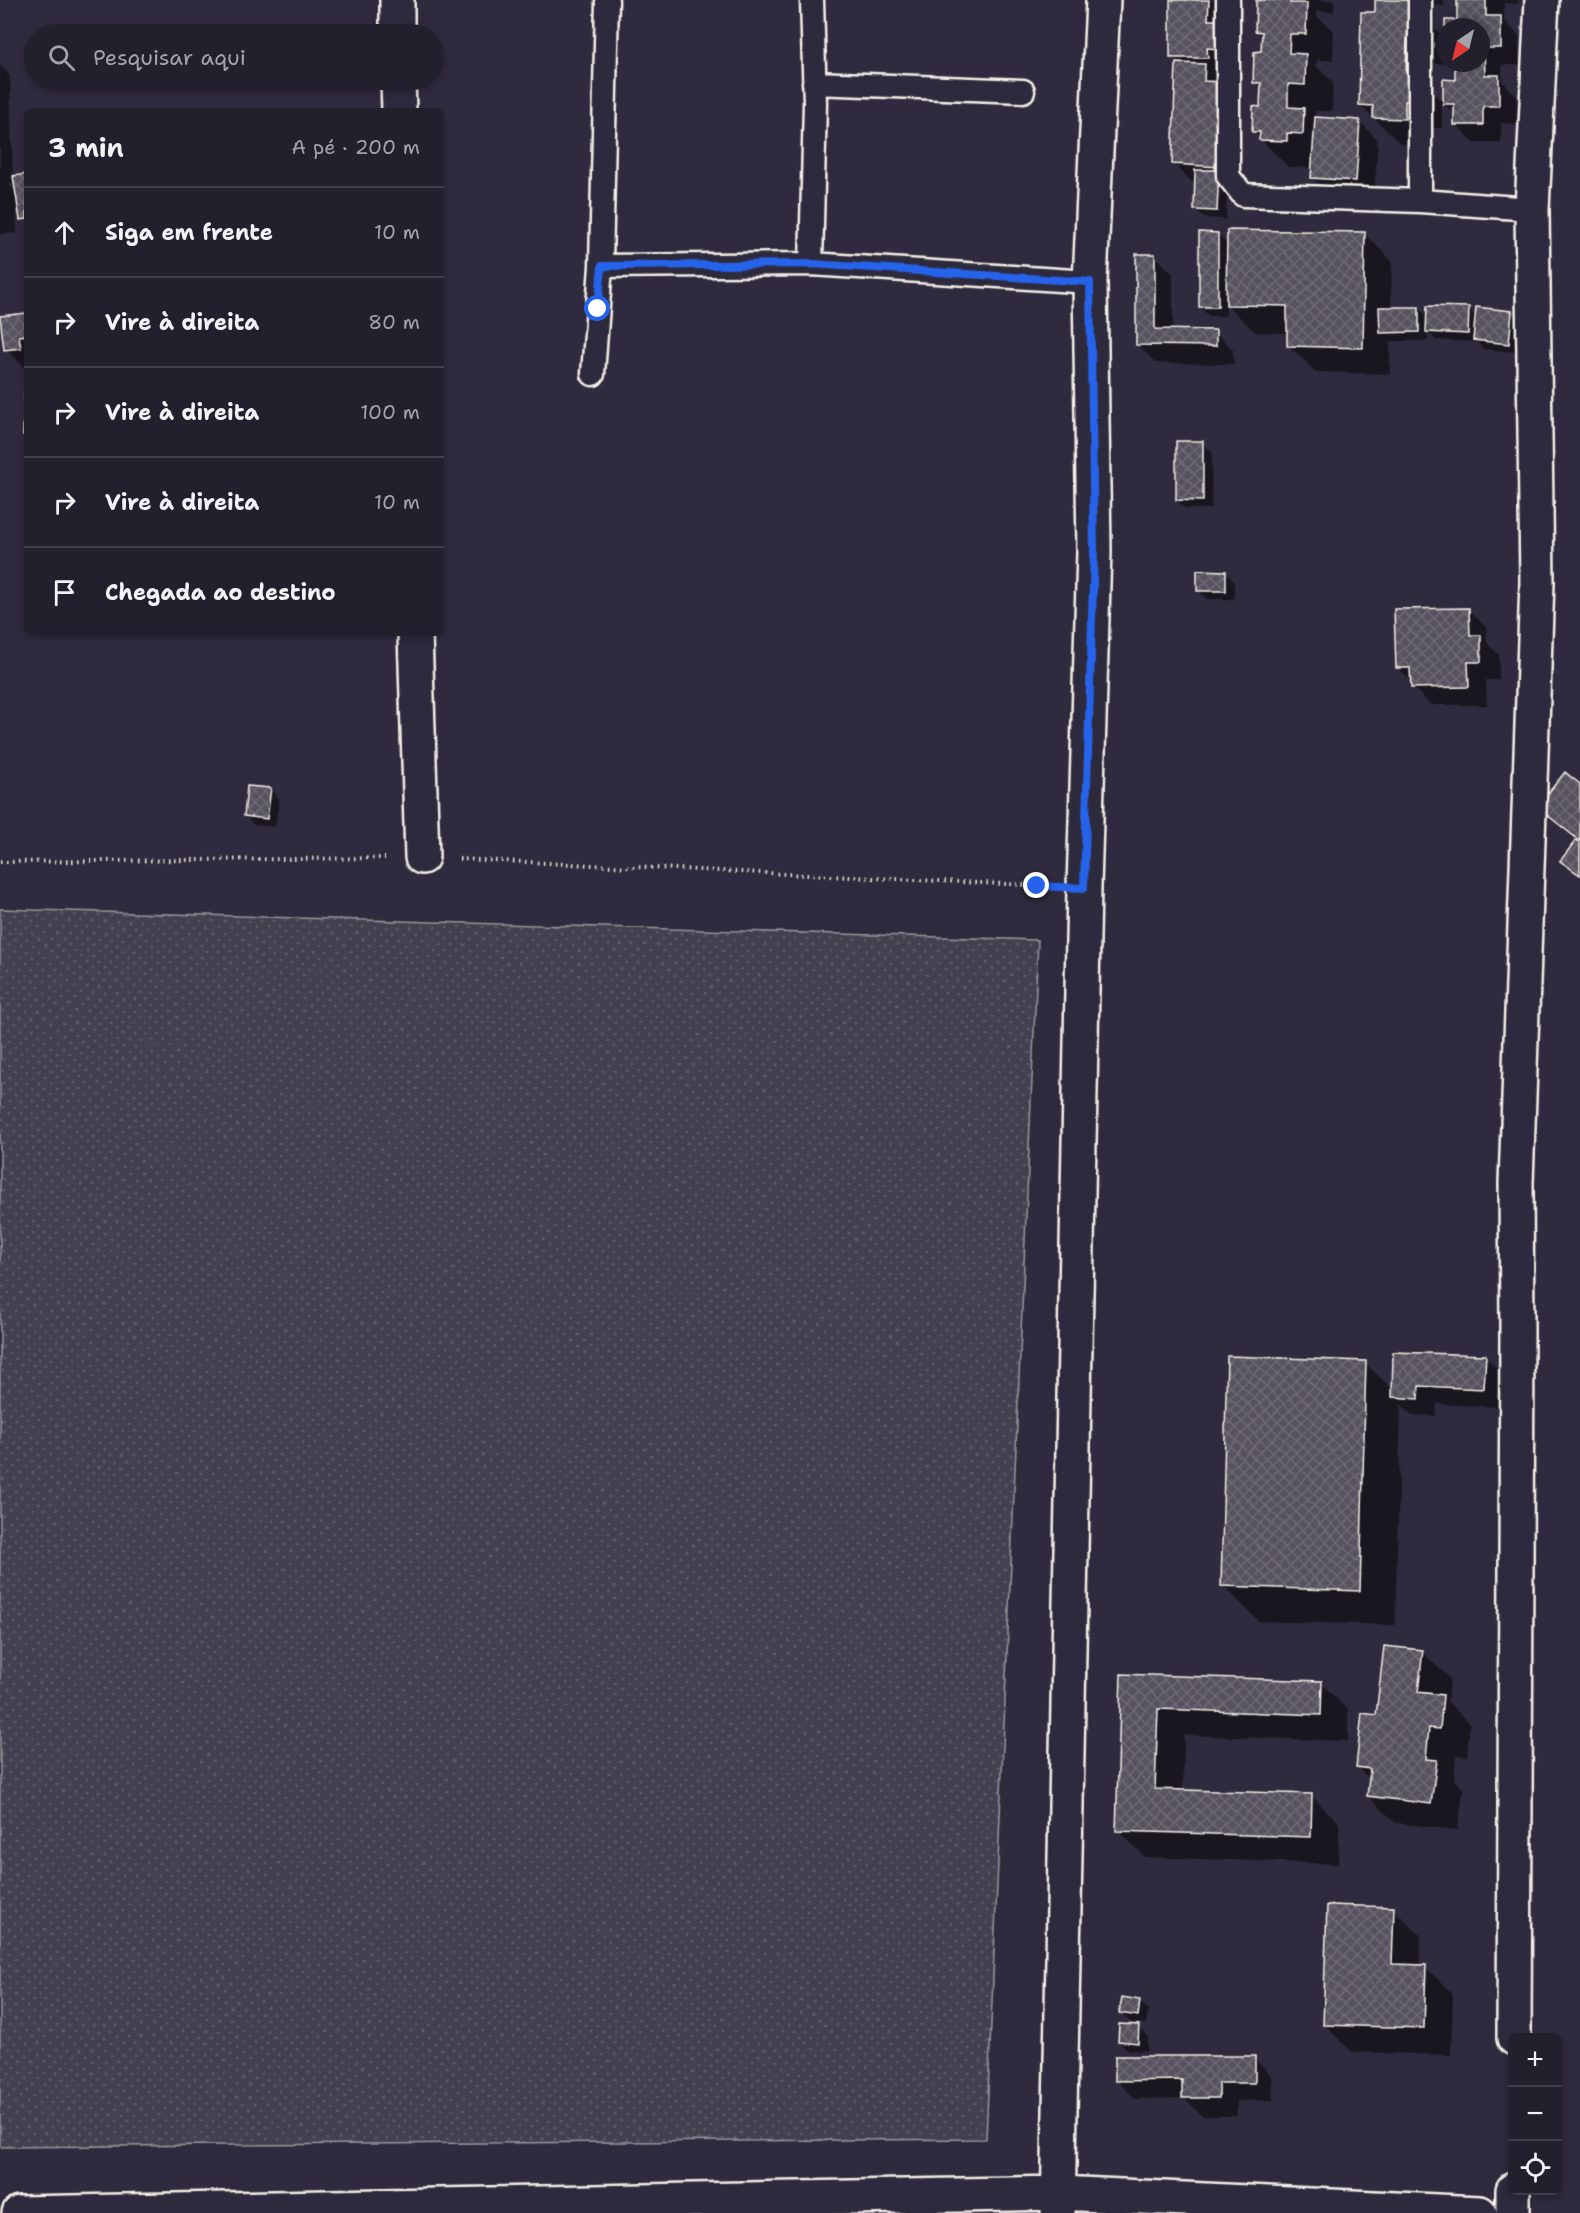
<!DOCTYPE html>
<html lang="pt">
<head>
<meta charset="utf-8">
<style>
	body { margin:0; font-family:"Shantell Sans",sans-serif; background:#2f2d3a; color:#f1f3f6 }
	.controls { position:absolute; right:18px; bottom:18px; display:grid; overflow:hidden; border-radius:9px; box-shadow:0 3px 9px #0003 }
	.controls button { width:54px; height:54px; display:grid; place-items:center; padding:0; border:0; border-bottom:2px solid #403e4a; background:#23202e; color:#f1f3f6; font:30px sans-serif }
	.compass { position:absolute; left:1436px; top:18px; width:54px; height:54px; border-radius:50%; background:#23202e; box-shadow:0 3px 9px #0003; rotate:215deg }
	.stop { position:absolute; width:18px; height:18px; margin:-14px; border:4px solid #2563eb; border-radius:50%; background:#fff }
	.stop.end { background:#2563eb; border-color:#fff; box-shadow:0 2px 6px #0008 }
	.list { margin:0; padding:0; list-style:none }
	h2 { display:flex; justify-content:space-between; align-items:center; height:78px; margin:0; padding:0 24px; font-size:26px }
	h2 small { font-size:20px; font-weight:400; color:#a3a3aa }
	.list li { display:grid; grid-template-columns:39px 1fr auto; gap:18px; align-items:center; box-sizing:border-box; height:90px; padding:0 24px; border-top:2px solid #403e4a }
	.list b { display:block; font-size:22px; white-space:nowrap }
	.list em { font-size:20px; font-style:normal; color:#a3a3aa }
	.icon { flex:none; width:33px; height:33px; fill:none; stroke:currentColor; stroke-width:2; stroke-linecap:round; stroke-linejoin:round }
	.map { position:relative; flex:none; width:1580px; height:2213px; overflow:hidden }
	.search { position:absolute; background:#23202e; box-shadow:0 3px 9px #0003; left:24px; top:24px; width:420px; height:66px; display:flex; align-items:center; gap:15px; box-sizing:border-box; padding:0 21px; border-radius:33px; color:#a3a3aa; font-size:22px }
	.panel { position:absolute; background:#23202e; box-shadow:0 3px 9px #0003; left:24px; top:108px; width:420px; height:528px; border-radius:9px }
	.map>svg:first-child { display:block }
	.park { fill:url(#park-dots); stroke:#9c989c; stroke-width:1.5 }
	.shadow { fill:#0007 }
	.building { fill:url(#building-cross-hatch); stroke:#f4f1e8; stroke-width:1.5 }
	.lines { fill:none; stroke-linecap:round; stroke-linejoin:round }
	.lane-casing { stroke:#f4f1e8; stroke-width:27 }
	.street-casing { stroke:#f4f1e8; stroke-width:38 }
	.path { stroke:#f4f1e8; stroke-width:4; stroke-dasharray:1.5 4.5; stroke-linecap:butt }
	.lane { stroke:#2f2a3d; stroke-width:22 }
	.street { stroke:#2f2a3d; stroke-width:33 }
	.route { stroke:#2563eb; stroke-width:8 }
</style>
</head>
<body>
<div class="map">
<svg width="1580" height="2213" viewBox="0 0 1580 2213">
	<defs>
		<pattern id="park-dots" width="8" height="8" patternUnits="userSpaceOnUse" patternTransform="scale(1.5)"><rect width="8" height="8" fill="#454050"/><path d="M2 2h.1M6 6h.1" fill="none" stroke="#605c69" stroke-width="1.8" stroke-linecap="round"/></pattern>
		<pattern id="building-cross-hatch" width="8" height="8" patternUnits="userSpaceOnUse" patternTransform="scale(1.5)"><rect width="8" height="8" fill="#56525f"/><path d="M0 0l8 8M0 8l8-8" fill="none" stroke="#6f6b76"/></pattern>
	</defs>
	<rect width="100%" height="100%" fill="#2f2a3d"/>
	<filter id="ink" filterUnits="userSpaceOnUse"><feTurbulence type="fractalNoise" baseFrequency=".0167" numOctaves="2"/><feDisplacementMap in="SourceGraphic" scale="12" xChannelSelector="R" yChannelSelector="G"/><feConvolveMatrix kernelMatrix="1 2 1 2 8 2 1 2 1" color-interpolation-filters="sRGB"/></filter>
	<g filter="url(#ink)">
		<!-- park -->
		<path class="park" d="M0 909 1038 940 986 2139 0 2147Z"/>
		<!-- shadow -->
		<path class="shadow" d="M1172 0H1236L1226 76H1214L1241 102 1237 185 1227 184 1226 219 1204 218 1195 209 1196 182H1192L1174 164 1178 63 1172 57Z
			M1264 0H1334V12L1318 11 1317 16 1334 32 1333 60H1317L1316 66 1333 82 1332 111H1315V119L1359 121 1378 140 1374 199 1331 196 1313 178V168L1288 167 1253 131 1261 108 1262 89 1255 82 1263 53V37L1257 31Z
			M1377 0H1444V6L1435 5V29L1444 39 1443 64 1434 63 1433 93 1442 102V128H1432V145L1401 144 1360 105 1377 14Z
			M1458 0H1518V4L1504 3V20L1519 36V65H1502V81L1516 95 1517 124 1501 123V143H1474L1456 124V115L1444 104 1457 81V63H1481V27H1447L1458 21Z
			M0 65 10 76 13 184H9L16 192 17 233 0 234Z
			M1218 234 1228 245 1365 234 1392 261 1391 308H1419L1428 318 1468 309 1477 317 1511 313 1520 321 1518 352 1483 349 1477 342 1436 340 1427 331 1428 341H1390V374L1316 372 1288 345V333L1255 332 1226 304V316H1209L1200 307Z
			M1155 256 1173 274V331L1215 332 1233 350 1234 364 1156 363 1137 344Z
			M27 314V367H24L6 349Z
			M1203 443 1212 452 1211 509H1186L1177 500Z
			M1225 572 1234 581V599H1207L1198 590Z
			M1469 610 1487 628V643L1499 655V680H1486L1487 705H1431L1412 687V682L1397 667Z
			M1580 786V876L1562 860 1578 841 1539 807Z
			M271 790 279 799 275 827 254 825 245 816Z
			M1485 1356 1503 1375 1502 1407 1437 1404 1436 1416 1412 1415 1401 1404 1395 1625 1258 1621 1223 1585 1365 1363 1394 1391Z
			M1422 1652 1450 1679 1447 1701 1470 1724 1467 1756 1456 1755 1454 1779 1463 1789 1458 1830 1396 1823 1368 1796 1370 1780 1357 1767Z
			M1123 1676 1321 1683 1348 1710V1741L1184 1735 1183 1791 1312 1796 1339 1823 1338 1864 1145 1857 1118 1830Z
			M1393 1909 1421 1936 1420 1966 1425 1967 1453 1994 1451 2055 1352 2052 1325 2025Z
			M1139 2001 1148 2010 1146 2024 1130 2022 1121 2013Z
			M1139 2027 1148 2036 1147 2051 1128 2050 1119 2041Z
			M1254 2058 1272 2076 1273 2100 1237 2101V2116H1202L1184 2098 1135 2099 1117 2080Z"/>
		<!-- building -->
		<path class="building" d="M1170 0H1209L1208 20H1218V49L1207 48 1208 58H1170Z
			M1262 0H1290V3H1307L1306 34H1290L1289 53 1306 54 1305 85 1288 84V107L1304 108 1303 134 1287 133V141L1259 140 1260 132H1252L1253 106 1260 107 1261 83H1253L1254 52 1261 51 1262 32 1255 31 1256 1Z
			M1375 0H1408V10H1417V37H1407L1406 73 1416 74V101H1405V119L1373 118V106L1359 105 1361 12H1375Z
			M1457 0H1486V16H1501V48H1484L1485 75H1499V106H1483V125H1454V104H1443V79L1455 80V63H1481V27H1445V20H1457Z
			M1176 63 1205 64 1204 81 1223 82 1219 167 1172 164Z
			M1315 117 1360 120 1356 181 1311 178Z
			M1195 170H1219L1217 211 1194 210Z
			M27 174V219L20 220 13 176Z
			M1227 230 1365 232 1363 348 1287 346V306L1226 305Z
			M1199 232 1218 233V307H1199Z
			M1136 254H1155V329L1216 330V346L1136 345Z
			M1427 306 1469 307 1468 334 1426 332Z
			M1379 307H1419V332L1380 333Z
			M1476 307 1512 311 1509 344 1473 340Z
			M27 313V335L19 336 21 348 4 350 0 316Z
			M25 380 27 381V436L23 435Z
			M1176 441H1203V501L1176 500Z
			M1197 570 1226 571V591H1197Z
			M1469 608 1470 635H1481V662H1468L1469 687 1411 688 1410 668H1396L1394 609Z
			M1565 772 1580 784V841L1537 807Z
			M247 786 271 788 267 819 244 816Z
			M1576 840 1580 843V875L1560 861Z
			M1393 1352 1486 1355 1484 1389 1419 1386 1418 1399 1392 1397Z
			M1227 1356 1366 1361 1360 1591 1221 1586Z
			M1384 1646 1423 1650 1418 1692 1443 1695 1440 1729 1429 1728 1426 1759 1437 1760 1431 1804 1367 1796 1370 1769 1356 1767 1362 1713 1376 1715Z
			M1121 1674 1322 1681 1321 1715 1158 1709 1155 1789 1312 1794 1311 1837 1116 1831Z
			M1327 1905 1394 1907 1392 1964 1426 1965 1424 2028 1323 2025Z
			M1122 1997 1140 2000 1138 2016 1119 2013Z
			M1119 2024 1139 2025 1138 2043 1118 2041Z
			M1115 2056H1255V2083H1219V2098H1182V2080L1115 2081Z"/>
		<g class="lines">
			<defs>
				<path id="lane" d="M1228 0V176L1243 195 1420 201 1532 209
					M814 83 1023 91
					M1420 201V0
					M811 264 815 103 812 0
					M601 266 811 264 1090 282
					M593 374 601 266 607 0"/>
				<path id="street" d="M397 0V34
					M398 80 399 111
					M415 633 422 857
					M1514 2038 1517 1329 1516 1183 1537 582 1532 209 1542 0
					M19 2213 1059 2193 1480 2213
					M1058 2213 1084 888 1094 551 1090 282 1103 0
					M1513 2213V2190"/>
			</defs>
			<!-- lane casing -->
			<use href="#lane" class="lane-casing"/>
			<!-- street casing -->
			<use href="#street" class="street-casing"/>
			<!-- path -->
			<path class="path" d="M459 859 1048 886
				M0 862 385 858"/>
			<!-- lane -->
			<use href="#lane" class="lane"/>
			<!-- street -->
			<use href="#street" class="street"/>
		</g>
	</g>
	<g class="lines" filter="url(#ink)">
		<!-- route -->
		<path class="route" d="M598 309 602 266 811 264 1090 282 1094 551 1084 888 1037 886"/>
	</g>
</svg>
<div class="controls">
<button>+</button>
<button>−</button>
<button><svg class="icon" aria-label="locate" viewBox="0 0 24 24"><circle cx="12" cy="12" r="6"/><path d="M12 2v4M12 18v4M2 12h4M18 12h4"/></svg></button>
</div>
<svg class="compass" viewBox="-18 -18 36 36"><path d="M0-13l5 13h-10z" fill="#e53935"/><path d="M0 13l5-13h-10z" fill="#a3a3aa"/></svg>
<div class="stop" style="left:598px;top:309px"></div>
<div class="stop end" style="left:1037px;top:886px"></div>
<div class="search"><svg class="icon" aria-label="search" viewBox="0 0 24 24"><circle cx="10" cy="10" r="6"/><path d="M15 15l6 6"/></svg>Pesquisar aqui</div>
<section class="panel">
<h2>3 min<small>A pé · 200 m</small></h2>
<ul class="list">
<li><svg class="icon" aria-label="ahead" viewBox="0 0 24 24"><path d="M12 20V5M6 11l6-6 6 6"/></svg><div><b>Siga em frente</b></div><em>10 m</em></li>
<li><svg class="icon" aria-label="right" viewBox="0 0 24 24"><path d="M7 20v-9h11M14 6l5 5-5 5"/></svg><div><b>Vire à direita</b></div><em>80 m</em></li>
<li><svg class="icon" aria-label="right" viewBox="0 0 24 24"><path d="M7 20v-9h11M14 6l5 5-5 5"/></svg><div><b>Vire à direita</b></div><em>100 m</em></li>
<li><svg class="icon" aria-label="right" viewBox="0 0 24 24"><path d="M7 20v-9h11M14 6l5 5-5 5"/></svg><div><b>Vire à direita</b></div><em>10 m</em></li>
<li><svg class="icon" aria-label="arrive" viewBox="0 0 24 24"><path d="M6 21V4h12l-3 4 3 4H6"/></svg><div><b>Chegada ao destino</b></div></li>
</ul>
</section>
</div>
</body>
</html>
